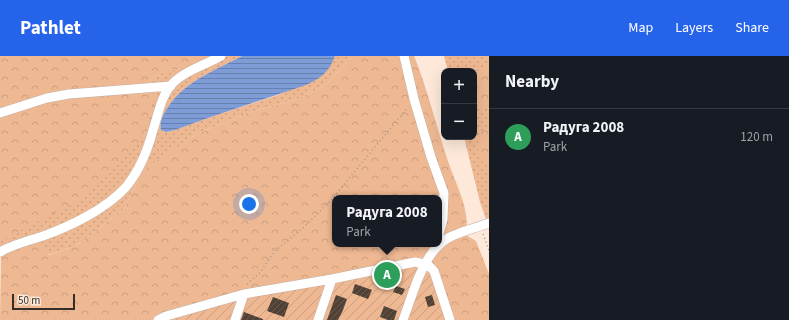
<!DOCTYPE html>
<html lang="en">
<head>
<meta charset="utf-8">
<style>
	body { margin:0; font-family:"Source Sans 3",sans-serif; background:#242831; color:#f1f3f6 }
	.controls { position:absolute; right:12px; top:12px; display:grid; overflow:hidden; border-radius:8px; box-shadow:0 4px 16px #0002 }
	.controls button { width:36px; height:36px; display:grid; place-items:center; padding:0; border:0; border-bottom:1px solid #363941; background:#171b24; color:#f1f3f6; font:20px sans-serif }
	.scale { position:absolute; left:12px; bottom:10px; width:63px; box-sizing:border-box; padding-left:4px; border:2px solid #352d27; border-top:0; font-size:11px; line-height:14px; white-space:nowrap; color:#352d27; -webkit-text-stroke:3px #fde8d9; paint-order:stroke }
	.you { position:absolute; left:249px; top:148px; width:14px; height:14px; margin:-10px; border:3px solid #fff; border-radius:50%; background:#1a73e8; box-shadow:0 0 0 6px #1a73e833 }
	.badge { display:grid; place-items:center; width:26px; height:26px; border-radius:50%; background:#2563eb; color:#fff; font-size:13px; font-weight:700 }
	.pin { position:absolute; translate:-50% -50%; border:2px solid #fff; box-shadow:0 1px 4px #0006 }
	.popup { position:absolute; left:332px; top:139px; width:110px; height:52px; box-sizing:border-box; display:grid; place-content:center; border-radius:8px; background:#171b24; filter:drop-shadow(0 1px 3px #0005); font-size:13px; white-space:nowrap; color:#9ea1a6 }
	.popup b { font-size:15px; color:#f1f3f6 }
	.popup::after { content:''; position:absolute; left:50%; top:100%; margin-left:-8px; border:8px solid transparent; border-top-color:#171b24 }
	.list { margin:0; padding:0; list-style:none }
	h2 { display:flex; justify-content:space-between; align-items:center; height:52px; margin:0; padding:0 16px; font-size:17px }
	h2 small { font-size:13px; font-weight:400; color:#9ea1a6 }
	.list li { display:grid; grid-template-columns:26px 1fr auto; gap:12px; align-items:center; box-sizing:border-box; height:56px; padding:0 16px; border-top:1px solid #363941 }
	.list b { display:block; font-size:15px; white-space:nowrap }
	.list p { margin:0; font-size:13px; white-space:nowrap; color:#9ea1a6 }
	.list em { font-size:13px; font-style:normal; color:#9ea1a6 }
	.map { position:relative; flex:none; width:489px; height:264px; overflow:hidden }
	header { display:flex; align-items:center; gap:24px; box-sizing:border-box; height:56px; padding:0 20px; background:#2563eb; color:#fff }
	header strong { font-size:19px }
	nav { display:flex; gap:22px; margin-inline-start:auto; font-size:14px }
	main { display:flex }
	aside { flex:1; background:#171b24 }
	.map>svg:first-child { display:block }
	.grass { fill:url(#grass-dots) }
	.forest { fill:url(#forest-crowns) }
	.garden { fill:url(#garden-furrows) }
	.water { fill:url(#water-rules) }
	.building { fill:url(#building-hatch) }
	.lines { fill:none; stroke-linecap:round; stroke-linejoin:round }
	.minor-casing { stroke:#c5b1a4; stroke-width:10 }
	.path { stroke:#a7978c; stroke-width:1.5; stroke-dasharray:1 3; stroke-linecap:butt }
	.minor { stroke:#fff; stroke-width:9 }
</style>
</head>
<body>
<header>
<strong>Pathlet</strong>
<nav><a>Map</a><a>Layers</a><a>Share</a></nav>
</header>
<main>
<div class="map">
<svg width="489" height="264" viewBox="0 0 489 264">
	<defs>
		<pattern id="grass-dots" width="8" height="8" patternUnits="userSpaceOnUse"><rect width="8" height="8" fill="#eeb892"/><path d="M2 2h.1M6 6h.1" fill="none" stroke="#cd9e7e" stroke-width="1.8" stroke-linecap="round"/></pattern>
		<pattern id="forest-crowns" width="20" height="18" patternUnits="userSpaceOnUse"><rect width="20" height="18" fill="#eeb892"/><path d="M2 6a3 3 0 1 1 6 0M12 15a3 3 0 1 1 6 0" fill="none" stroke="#cd9e7e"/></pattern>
		<pattern id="garden-furrows" width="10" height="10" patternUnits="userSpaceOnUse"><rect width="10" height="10" fill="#eeb892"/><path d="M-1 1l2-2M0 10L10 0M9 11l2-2" fill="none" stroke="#cd9e7e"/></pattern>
		<pattern id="water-rules" width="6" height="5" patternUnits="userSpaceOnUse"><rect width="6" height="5" fill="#7e9cd6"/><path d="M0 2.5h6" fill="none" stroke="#6880ae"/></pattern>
		<pattern id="building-hatch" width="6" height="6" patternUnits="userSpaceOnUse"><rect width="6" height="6" fill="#514135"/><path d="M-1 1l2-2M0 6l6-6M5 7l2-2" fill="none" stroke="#685a50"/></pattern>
	</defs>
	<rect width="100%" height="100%" fill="#fde8d9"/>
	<!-- grass -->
	<path class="grass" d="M213 0H242C216 14 185 25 168 51 163 59 159 65 161 74L166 76 175 74 208 62 281 38 332 7 335 0H350L347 6 327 28 301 42 247 57 197 78 143 114 124 153 76 190 48 199 0 201V185L14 177 157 39 149 24 167 14 186 13Z
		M444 0H489V172L480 146 464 81H474V15H448Z"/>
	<!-- forest -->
	<path class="forest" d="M0 0H213L186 13 167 14 149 24 157 39 141 85 86 141 0 185Z
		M350 0H414C428 34 436 70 448 105 455 127 466 144 467 169L445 178 439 184V142H335V188H436L424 201 244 237 152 264H0L1 201 37 187 49 199 76 190 124 153 143 114 169 96 197 78 247 57 301 42 327 28 347 6Z
		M489 12V51H481L474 48V15L477 13Z
		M489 70V112C475 104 473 77 489 70Z
		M466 179 476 185 489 218V264H455L433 201 450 186Z"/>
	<!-- garden -->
	<path class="garden" d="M424 201H433L455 264H152L244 237Z"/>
	<!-- water -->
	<path class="water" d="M242 0H335C329 16 321 22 306 29L208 62 175 74 166 76 161 74C159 65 163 59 168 51 185 25 216 14 242 0Z"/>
	<!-- building -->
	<path class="building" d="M355 228 372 234 368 243 352 237Z
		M396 230 405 233 402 239 393 236Z
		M336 239 347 243 343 254 338 264H327Z
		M432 239 435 249 428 251 425 241Z
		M273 241 289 247 284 261 267 255Z
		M384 250 397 255 394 264H388L380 261Z
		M244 256 263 263V264H241Z"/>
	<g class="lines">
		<defs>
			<path id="minor" d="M404 0 414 43 431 101 444 137 443 163 439 178
				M0 57 47 42 69 38 171 30
				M0 196C14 188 28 185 43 180 71 170 106 153 126 131 139 115 148 93 153 74 158 59 161 41 171 29 184 15 205 9 221 0
				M158 264 166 260 244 238 332 223 415 206 428 209 434 215 450 264
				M235 264 244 238
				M318 264 332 223
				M403 264C413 238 423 196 448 182 461 175 476 172 489 167"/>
		</defs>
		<!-- minor casing -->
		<use href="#minor" class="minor-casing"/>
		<!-- path -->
		<path class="path" d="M483 178 489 194
			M247 228 260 217 274 196 304 171 332 143 408 51"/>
		<!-- minor -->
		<use href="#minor" class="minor"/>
	</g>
</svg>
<div class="controls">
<button>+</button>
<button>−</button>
</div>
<div class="scale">50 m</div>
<div class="you"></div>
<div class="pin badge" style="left:387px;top:219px;background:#2e9e5b">A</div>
<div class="popup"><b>Радуга 2008</b>Park</div>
</div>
<aside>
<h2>Nearby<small></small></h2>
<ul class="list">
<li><span class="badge" style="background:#2e9e5b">A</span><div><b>Радуга 2008</b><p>Park</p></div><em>120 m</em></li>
</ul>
</aside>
</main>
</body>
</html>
